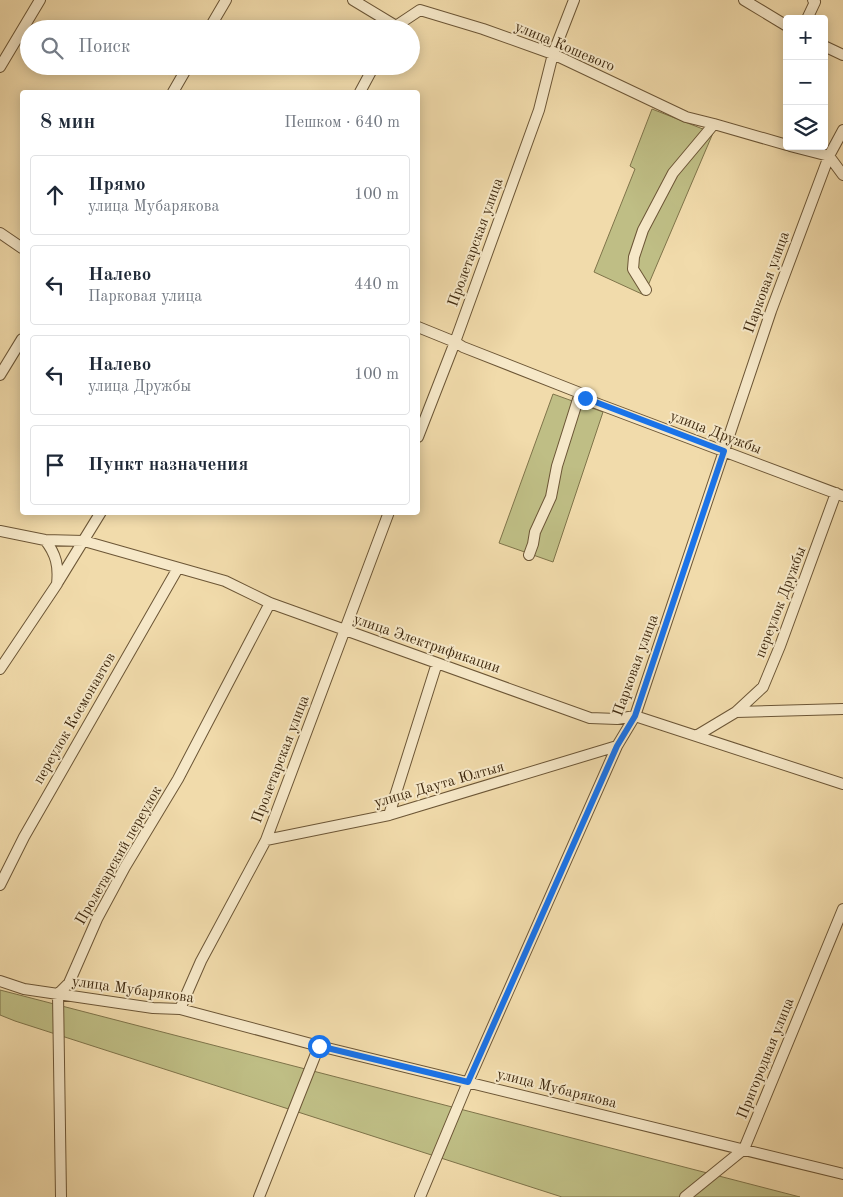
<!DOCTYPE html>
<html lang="ru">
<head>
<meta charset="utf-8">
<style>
	body { margin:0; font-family:"Old Standard TT",serif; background:#f2f2f3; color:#1f2937 }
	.controls { position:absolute; right:15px; top:15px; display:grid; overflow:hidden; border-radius:5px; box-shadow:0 2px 12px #0003 }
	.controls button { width:45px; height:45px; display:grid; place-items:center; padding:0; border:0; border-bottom:1px solid #e0e1e3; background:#fff; color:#1f2937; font:25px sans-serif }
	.stop { position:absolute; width:15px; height:15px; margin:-11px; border:4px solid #1a73e8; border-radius:50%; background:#fff }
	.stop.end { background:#1a73e8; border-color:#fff; box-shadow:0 1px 5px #0008 }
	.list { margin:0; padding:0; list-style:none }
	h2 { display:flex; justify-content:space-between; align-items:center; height:65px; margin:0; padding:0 20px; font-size:21px }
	h2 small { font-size:16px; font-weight:400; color:#747a83 }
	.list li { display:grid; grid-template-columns:32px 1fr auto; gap:15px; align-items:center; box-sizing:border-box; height:80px; margin:0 10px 10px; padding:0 10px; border:1px solid #e0e1e3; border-radius:5px }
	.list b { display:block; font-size:19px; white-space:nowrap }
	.list p { margin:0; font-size:16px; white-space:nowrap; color:#747a83 }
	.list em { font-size:16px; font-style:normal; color:#747a83 }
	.icon { flex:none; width:28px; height:28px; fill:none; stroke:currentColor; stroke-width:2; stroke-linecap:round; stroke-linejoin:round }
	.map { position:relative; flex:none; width:843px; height:1197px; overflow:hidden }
	.search { position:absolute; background:#fff; box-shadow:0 2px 12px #0003; left:20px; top:20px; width:400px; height:55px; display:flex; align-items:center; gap:12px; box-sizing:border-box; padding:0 18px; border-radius:28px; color:#747a83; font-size:19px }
	.panel { position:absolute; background:#fff; box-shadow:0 2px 12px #0003; left:20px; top:90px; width:400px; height:425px; border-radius:5px }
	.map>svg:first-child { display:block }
	.green { fill:#bfbe85; stroke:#7f744a }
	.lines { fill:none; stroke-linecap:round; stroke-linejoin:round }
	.street-casing { stroke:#6c5636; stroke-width:12 }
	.street { stroke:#f6e8c8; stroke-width:10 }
	.route { stroke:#1a73e8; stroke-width:6 }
	.labels { text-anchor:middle; stroke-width:4; stroke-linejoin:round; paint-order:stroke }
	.street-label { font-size:15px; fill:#3f290f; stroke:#f6e8c8 }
</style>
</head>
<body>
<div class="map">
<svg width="843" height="1197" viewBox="0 0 843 1197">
	<rect width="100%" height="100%" fill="#f1dbab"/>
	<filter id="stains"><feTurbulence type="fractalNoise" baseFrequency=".004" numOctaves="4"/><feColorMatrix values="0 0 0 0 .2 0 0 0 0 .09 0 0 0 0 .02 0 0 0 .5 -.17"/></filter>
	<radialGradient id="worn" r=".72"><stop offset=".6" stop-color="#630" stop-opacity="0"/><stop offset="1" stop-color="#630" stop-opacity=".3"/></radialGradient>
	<!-- green -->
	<path class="green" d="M652 109 713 133 644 295 594 272 635 169 630 166Z
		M553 394 603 412 553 562 499 543Z
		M0 990 800 1197H562L15 1021 0 1015Z"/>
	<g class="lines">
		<defs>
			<path id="street" d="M353 0 396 26 420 10 483 29 553 54 686 117 714 124 787 145
				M744 0 787 26
				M807 19 815 2 813 0
				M209 29 226 0
				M824 46 843 55
				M0 67 40 0
				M173 92 188 66
				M360 92 374 66
				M790 146 829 156 843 175
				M0 233 22 248
				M646 290 633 269 634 257 643 230 673 173 714 124
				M418 327 455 342 463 347 580 393 585 399 843 496
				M0 375 22 339
				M418 437 455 342 539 110 553 54 574 0
				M0 531 45 540 84 541 225 581 270 603 590 718 617 719 635 716 843 784
				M529 555 533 544 535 532 551 497 557 466 580 393
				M58 582 101 512
				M0 669 57 584C59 566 56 554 45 540
				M736 712 763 687 780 646 836 493
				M696 736 736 712 843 709
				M389 815 437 663
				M266 840 389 815 617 746
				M0 885 24 837 178 568
				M0 981 24 989 153 1008 180 1009 319 1046 843 1174
				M180 1009 201 961 266 840 389 512
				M61 1197 58 994 69 983 97 919 125 867 178 779 270 603
				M259 1197 319 1046
				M420 1197 468 1082 617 746 635 716 771 311 829 156 843 130
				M685 1197 744 1149 843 909"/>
		</defs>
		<!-- street casing -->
		<use href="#street" class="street-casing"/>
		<!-- street -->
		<use href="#street" class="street"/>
	</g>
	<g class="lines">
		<!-- route -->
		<path class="route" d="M319 1046 468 1082 617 746 635 716 724 451 585 398"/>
	</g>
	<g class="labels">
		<!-- street labels -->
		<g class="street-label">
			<text transform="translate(565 46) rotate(23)" y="5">улица Кошевого</text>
			<text transform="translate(475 242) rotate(-70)" y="5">Пролетарская улица</text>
			<text transform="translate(766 282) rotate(-70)" y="5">Парковая улица</text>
			<text transform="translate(716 432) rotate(21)" y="5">улица Дружбы</text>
			<text transform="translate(780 602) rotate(-69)" y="5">переулок Дружбы</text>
			<text transform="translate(427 643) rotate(19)" y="5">улица Электрификации</text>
			<text transform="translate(635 665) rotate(-70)" y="5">Парковая улица</text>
			<text transform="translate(74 718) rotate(-60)" y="5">переулок Космонавтов</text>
			<text transform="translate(280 759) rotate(-69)" y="5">Пролетарская улица</text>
			<text transform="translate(439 784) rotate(-16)" y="5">улица Даута Юлтыя</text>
			<text transform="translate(118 855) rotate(-60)" y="5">Пролетарский переулок</text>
			<text transform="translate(133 989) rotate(8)" y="5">улица Мубарякова</text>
			<text transform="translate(765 1058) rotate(-68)" y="5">Пригородная улица</text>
			<text transform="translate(557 1088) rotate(14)" y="5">улица Мубарякова</text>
		</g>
	</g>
	<rect width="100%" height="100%" filter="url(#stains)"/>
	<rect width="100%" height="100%" fill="url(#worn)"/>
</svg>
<div class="controls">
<button>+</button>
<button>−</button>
<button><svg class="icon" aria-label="layers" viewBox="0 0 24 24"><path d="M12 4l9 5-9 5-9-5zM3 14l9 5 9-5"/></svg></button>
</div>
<div class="stop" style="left:319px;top:1046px"></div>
<div class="stop end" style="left:585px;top:398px"></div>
<div class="search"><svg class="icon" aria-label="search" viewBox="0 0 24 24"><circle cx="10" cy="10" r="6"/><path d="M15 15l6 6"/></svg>Поиск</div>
<section class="panel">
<h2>8 мин<small>Пешком · 640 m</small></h2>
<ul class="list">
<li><svg class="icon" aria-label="ahead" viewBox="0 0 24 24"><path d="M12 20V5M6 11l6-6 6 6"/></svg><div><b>Прямо</b><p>улица Мубарякова</p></div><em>100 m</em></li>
<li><svg class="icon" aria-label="left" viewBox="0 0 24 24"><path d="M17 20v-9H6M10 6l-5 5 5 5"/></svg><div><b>Налево</b><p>Парковая улица</p></div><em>440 m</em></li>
<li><svg class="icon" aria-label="left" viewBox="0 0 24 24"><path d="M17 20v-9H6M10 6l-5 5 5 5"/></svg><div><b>Налево</b><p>улица Дружбы</p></div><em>100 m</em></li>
<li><svg class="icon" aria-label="arrive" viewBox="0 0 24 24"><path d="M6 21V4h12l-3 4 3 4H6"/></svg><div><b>Пункт назначения</b></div></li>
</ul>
</section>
</div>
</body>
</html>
